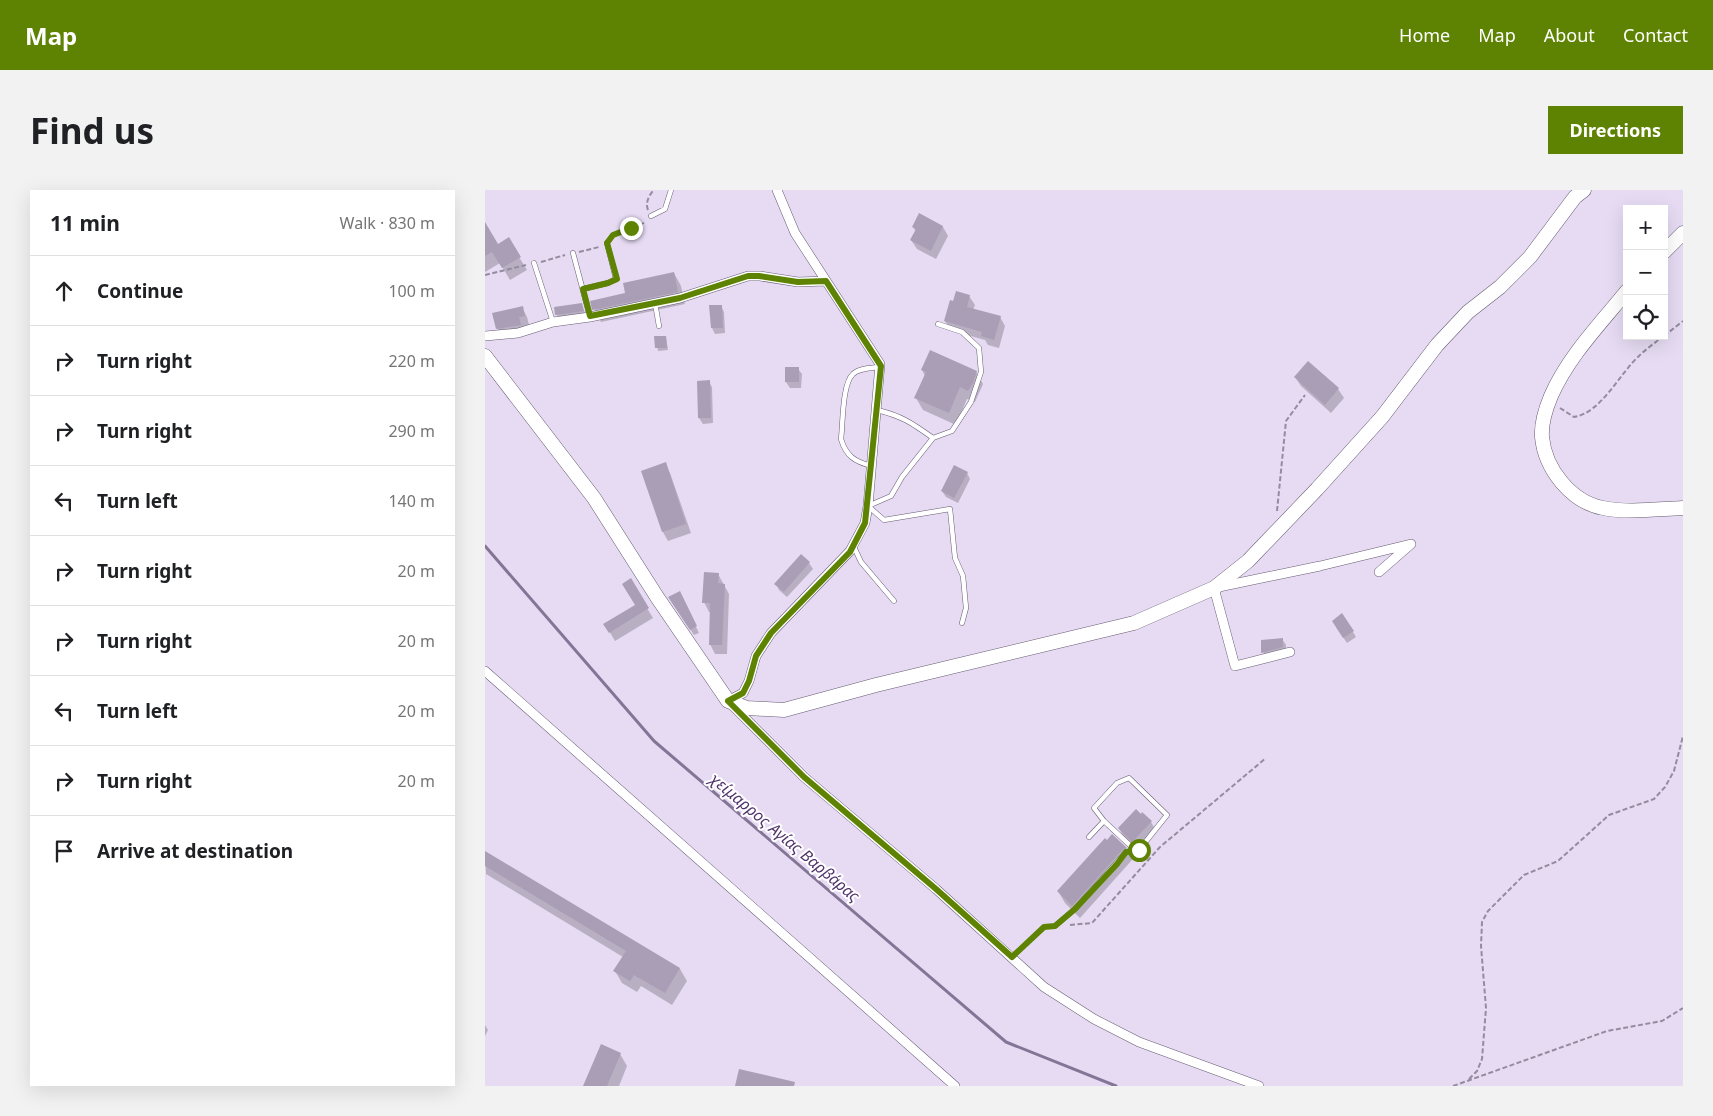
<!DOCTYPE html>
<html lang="en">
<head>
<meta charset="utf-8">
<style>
	body { margin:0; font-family:"Noto Sans",sans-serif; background:#f2f2f2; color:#202124 }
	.controls { position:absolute; right:15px; top:15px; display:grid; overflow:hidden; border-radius:0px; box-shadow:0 5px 20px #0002 }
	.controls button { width:45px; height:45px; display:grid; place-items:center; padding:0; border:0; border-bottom:1px solid #e0e0e0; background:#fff; color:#202124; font:25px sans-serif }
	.stop { position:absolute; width:15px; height:15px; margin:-11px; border:4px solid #5e8302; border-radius:50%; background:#fff }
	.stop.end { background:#5e8302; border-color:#fff; box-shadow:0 1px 5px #0008 }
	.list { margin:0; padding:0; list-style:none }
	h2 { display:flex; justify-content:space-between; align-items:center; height:65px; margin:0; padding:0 20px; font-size:21px }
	h2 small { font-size:16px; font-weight:400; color:#757577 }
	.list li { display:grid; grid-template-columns:32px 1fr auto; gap:15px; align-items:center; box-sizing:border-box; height:70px; padding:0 20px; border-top:1px solid #e0e0e0 }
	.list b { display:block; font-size:19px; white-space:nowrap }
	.list em { font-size:16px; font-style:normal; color:#757577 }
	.icon { flex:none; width:28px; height:28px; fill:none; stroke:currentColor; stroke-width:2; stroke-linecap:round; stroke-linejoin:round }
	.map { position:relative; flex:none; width:1198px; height:896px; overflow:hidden; border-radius:0px }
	header { display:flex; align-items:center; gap:30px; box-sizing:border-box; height:70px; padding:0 25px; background:#5e8302; color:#fff }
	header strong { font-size:24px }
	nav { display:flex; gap:28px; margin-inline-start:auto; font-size:18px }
	.intro { display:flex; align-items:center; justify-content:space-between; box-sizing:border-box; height:120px; padding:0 30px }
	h1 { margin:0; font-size:35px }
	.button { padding:12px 22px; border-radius:0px; background:#5e8302; color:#fff; font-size:18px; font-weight:700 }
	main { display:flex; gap:30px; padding:0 30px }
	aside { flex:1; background:#fff; border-radius:0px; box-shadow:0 5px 20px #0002 }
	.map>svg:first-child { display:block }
	.shadow { fill:#0003 }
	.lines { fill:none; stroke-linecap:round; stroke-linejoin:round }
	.stream { stroke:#847496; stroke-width:3 }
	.building { fill:#a99eb5 }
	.lane-casing { stroke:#665c71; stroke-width:5.5 }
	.street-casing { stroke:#665c71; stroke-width:10 }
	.secondary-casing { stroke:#665c71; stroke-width:15 }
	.path { stroke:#948c9e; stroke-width:2; stroke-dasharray:5 2.5; stroke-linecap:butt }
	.lane { stroke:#fff; stroke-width:4.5 }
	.street { stroke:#fff; stroke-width:9 }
	.secondary { stroke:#fff; stroke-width:14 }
	.route { stroke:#5e8302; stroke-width:6 }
	.labels { text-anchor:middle; stroke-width:4; stroke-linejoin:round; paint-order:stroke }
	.water-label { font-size:16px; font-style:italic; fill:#52346c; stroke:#fff }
</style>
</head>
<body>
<header>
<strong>Map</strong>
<nav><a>Home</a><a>Map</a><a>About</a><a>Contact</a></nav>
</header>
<div class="intro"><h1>Find us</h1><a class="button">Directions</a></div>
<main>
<aside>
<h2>11 min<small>Walk · 830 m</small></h2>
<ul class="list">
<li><svg class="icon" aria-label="ahead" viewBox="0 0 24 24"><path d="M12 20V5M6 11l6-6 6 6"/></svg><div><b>Continue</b></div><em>100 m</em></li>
<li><svg class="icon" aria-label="right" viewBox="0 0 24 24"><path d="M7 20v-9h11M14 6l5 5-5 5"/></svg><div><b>Turn right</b></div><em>220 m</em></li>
<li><svg class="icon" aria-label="right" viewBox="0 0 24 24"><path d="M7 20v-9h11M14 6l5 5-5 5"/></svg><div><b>Turn right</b></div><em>290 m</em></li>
<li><svg class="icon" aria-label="left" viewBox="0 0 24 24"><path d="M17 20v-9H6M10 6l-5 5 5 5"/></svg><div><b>Turn left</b></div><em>140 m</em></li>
<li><svg class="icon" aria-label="right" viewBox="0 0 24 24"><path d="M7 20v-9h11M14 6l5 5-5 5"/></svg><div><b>Turn right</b></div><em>20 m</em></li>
<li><svg class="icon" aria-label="right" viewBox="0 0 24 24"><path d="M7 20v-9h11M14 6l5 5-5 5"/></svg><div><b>Turn right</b></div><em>20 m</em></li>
<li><svg class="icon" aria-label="left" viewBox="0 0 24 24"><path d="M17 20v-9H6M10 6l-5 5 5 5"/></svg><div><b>Turn left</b></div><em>20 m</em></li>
<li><svg class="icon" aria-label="right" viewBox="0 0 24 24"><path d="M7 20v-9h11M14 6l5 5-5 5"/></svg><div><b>Turn right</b></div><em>20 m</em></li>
<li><svg class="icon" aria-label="arrive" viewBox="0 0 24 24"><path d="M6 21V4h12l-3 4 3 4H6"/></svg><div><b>Arrive at destination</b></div></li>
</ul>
</aside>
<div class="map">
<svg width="1198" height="896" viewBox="0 0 1198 896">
	<rect width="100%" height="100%" fill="#e6dbf3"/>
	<!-- shadow -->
	<path class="shadow" d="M434 25 458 37 463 46 451 69 432 59 426 50 431 42 428 37Z
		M0 34 13 56 23 49 42 80 25 90 15 73 0 82Z
		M189 83 196 96 200 114 116 132 109 120Z
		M484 106 490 115 488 120 515 127 520 136 514 158 503 155 500 150 465 140 460 131Z
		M96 114 102 127 75 131 72 125 71 118Z
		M226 116H236L239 122 240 143 230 144 227 138Z
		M37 118 42 127 44 135 39 136 40 144 17 147 12 138Z
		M181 147 183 160 173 161 171 148Z
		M823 172 853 199 859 208 846 223 816 196 810 187Z
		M302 178 313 179 317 184 316 198H305L301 192Z
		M437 180 491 182 498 194 490 212 482 209 471 235 438 220 431 208 440 186Z
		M224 192 227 197 228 233 218 234 214 228Z
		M180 274 185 283 206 343 183 351 178 342Z
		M482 283 485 289 473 313 461 307 457 301Z
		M316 366 324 373 328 379 302 407 294 400 291 394Z
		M233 384 244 404 242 464H230L225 454 226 422H224L219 412Z
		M145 390 168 428 130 451 120 434 151 416Z
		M197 408 214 443 209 445 188 413Z
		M851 437 868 442 871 447 862 453Z
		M797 449 801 455V463L781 468 778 462Z
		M666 632 671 641 653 660 639 648 634 638Z
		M627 646 641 658 647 670 595 728 580 713 573 701Z
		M0 662 195 779 202 791 187 815 156 796 152 802 137 793 130 781 138 767 1 684Z
		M0 835 3 840 0 846Z
		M135 864 142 876 134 896H100Z"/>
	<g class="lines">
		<!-- stream -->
		<path class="stream" d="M0 356 169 551 521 852 631 896"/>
	</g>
	<!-- building -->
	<path class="building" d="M434 23 458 36 446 61 425 50 431 39 427 37Z
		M0 32 13 54 24 47 36 67 17 78 7 62 0 66Z
		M189 82 193 102 107 120 105 111 140 103 138 93Z
		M471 101 485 105 482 117 516 126 509 150 496 146 497 142 459 131 465 110 468 111Z
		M97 113 99 121 70 125 69 117Z
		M224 115H237L238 138H226Z
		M38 116 40 126 34 127 36 135 11 139 7 123Z
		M169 146H181L182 158H170Z
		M445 160 492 181 488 193 483 201 475 197 464 223 429 208 441 182 436 180Z
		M823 171 854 198 840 215 809 187Z
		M300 177H314V192H300Z
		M225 190 226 228H213L212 191Z
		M181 272 201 334 177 342 156 281Z
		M469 275 483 282 469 308 456 301Z
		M316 364 325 372 299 402 289 394Z
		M219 382 234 383 233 393 240 394 237 455H224L225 413H217Z
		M146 388 164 418 124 443 118 434 150 415 137 394Z
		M195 401 212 436 205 440 183 407Z
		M857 423 869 441 858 448 847 431Z
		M798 448V457L776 463V450Z
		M651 619 656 624 657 622 667 631 647 652 633 638Z
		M627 644 642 658 638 659 587 716 572 701 620 648 622 650Z
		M0 661 195 778 180 803 149 785 145 791 128 781 141 761 0 676Z
		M116 854 136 863 122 896H98Z
		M254 879 310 892 309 896H250Z"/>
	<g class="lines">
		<defs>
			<path id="lane" d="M166 26 180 19 186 0
				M88 63 105 127
				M49 73 68 132
				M98 99 123 93 131 89 122 53
				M170 113 174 136
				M453 134 477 142 494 158 496 182 486 212 467 241 448 248 417 287 406 306 383 316 399 330 465 319 470 368 478 386 481 418 477 433
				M392 220C417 226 427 233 448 248
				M387 276C370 272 361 266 356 249 358 234 357 194 368 184 374 178 386 178 394 177
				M369 357 376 372 409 411
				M619 631 650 660
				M570 736 590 719 641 662 654 660 682 625 644 588 632 593 609 618 619 631 604 647"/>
			<path id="street" d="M292 0 310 43 395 174 383 316 380 333 365 361 286 443 271 466 264 491 258 503 243 511 319 587 451 699 559 797 609 829 654 852 774 896
				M0 146 33 143 68 132 105 127 195 108 263 86H275L313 92 341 91
				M805 462 750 476 729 398 835 376 926 354 894 382
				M0 481 470 896"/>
			<path id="secondary" d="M1179 62 1198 43
				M1142 101C1115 134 1083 167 1066 206 1061 218 1056 234 1057 247 1060 279 1086 312 1118 318 1142 323 1173 319 1198 318
				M0 166 109 308 172 407 243 511 262 518 299 520 391 495 649 433 729 398 763 371 832 299 897 227 952 155 983 122 1015 97 1045 67 1090 7 1099 0"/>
		</defs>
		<!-- lane casing -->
		<use href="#lane" class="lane-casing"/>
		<!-- street casing -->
		<use href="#street" class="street-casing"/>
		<!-- secondary casing -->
		<use href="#secondary" class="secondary-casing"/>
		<!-- path -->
		<path class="path" d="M163 20C160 13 164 5 169 0
			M127 47 161 32
			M94 62 114 57
			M56 72 80 65
			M0 85 41 75
			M1179 146 1198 131
			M1075 218 1089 227C1116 223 1135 183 1154 166 1161 159 1170 153 1178 146
			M792 321 801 231 820 205
			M585 735 607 733 675 657 781 568
			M534 760 559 737 563 736
			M984 889 992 881 997 869 1001 818 996 756 997 732 1003 721 1039 685 1073 671 1124 625 1169 609 1180 597 1189 581 1198 546
			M968 896 1122 841 1177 831 1198 818"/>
		<!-- lane -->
		<use href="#lane" class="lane"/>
		<!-- street -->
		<use href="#street" class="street"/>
		<!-- secondary -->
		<use href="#secondary" class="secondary"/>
	</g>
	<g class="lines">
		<!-- route -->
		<path class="route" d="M146 38 128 45 122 53 132 89 123 93 98 99 105 126 195 108 263 86H274L313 92 341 91 396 176 380 333 365 362 286 443 271 466 264 491 258 503 243 511 319 587 451 699 527 767 559 737 570 736 590 719 632 674 641 662 654 660"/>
	</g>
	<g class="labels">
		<!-- water labels -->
		<g class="water-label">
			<text transform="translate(300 647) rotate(40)" y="6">χείμαρρος Αγίας Βαρβάρας</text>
		</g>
	</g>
</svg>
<div class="controls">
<button>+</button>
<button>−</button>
<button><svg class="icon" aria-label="locate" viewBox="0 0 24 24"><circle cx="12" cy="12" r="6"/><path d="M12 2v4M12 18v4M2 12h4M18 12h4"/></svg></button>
</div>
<div class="stop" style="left:654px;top:660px"></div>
<div class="stop end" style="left:146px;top:38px"></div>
</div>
</main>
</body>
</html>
